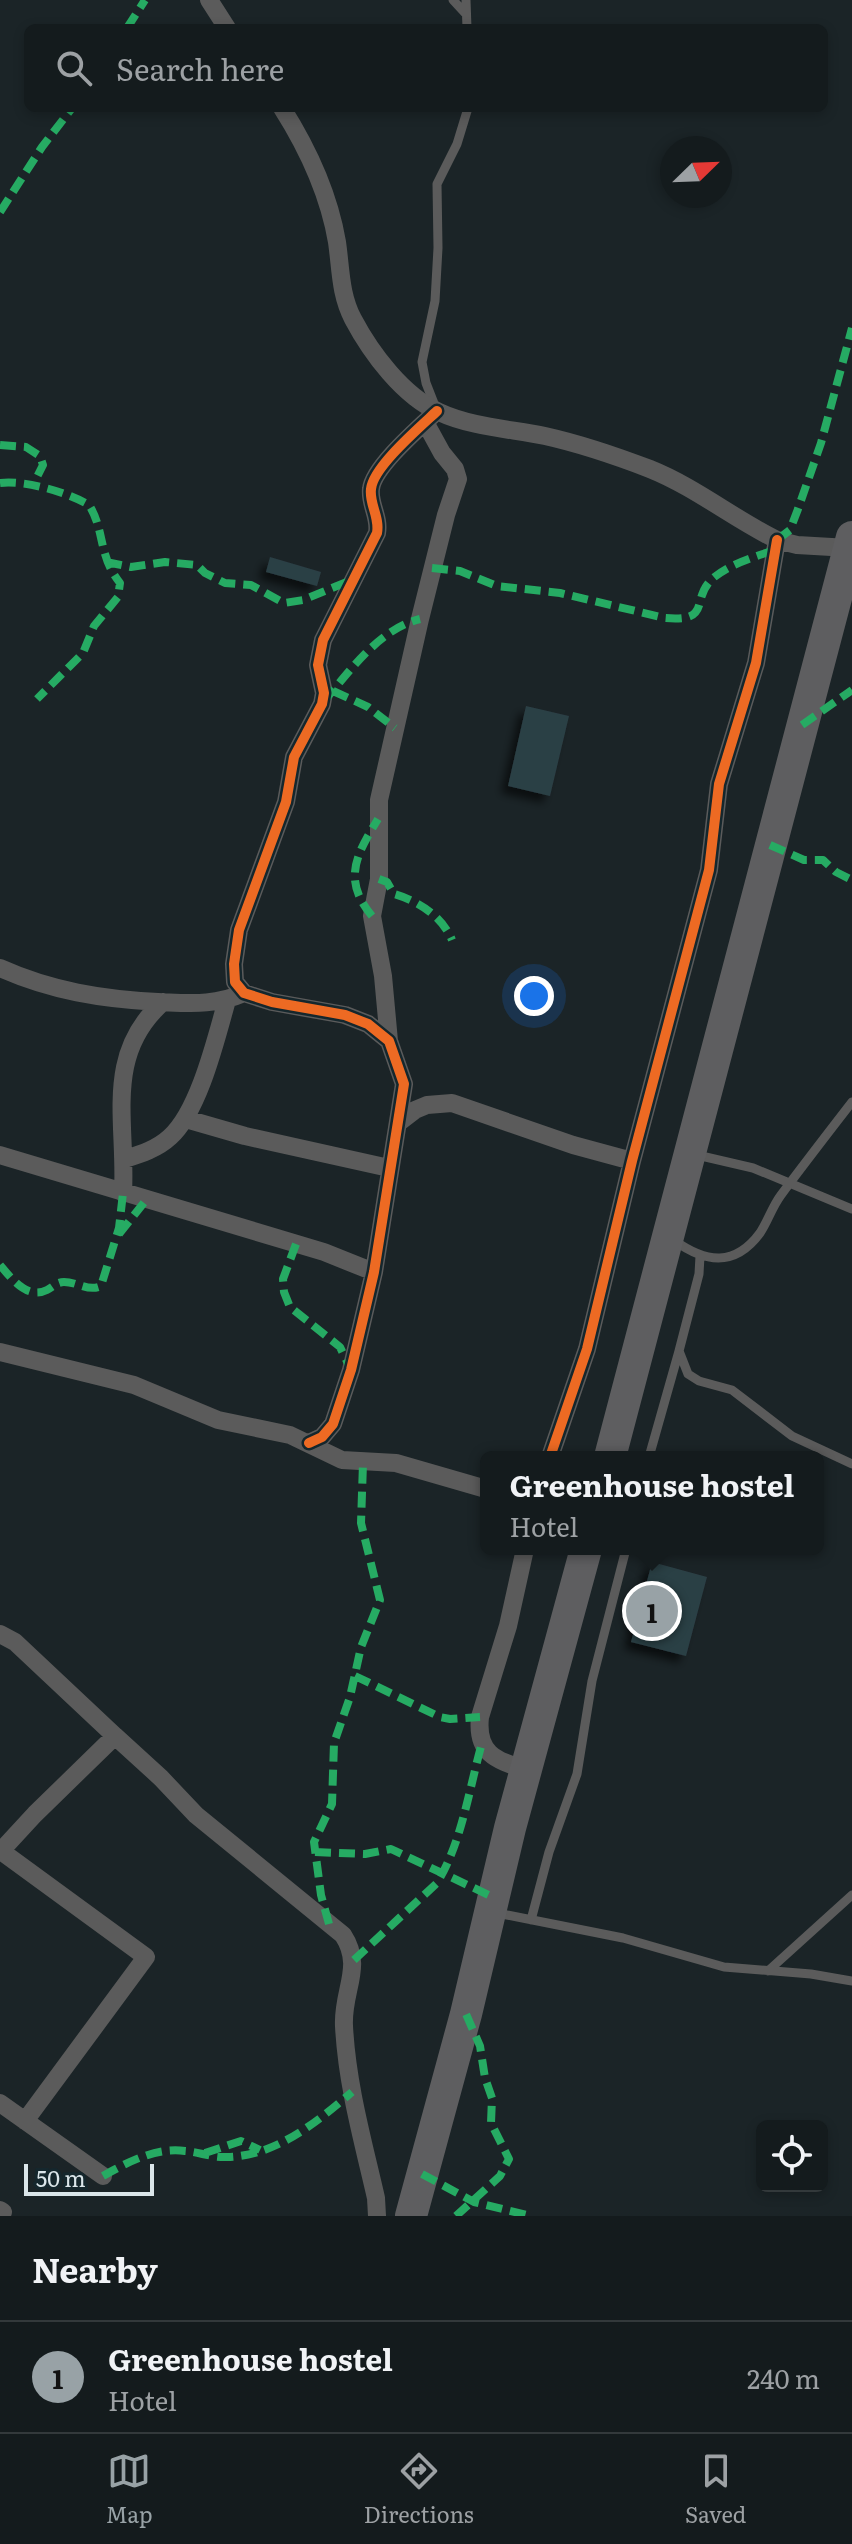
<!DOCTYPE html>
<html lang="en">
<head>
<meta charset="utf-8">
<style>
	body { margin:0; font-family:Literata,serif; background:#21282a; color:#f1f3f6 }
	.controls { position:absolute; right:24px; bottom:24px; display:grid; overflow:hidden; border-radius:12px; box-shadow:0 4px 12px #0003 }
	.controls button { width:72px; height:72px; display:grid; place-items:center; padding:0; border:0; border-bottom:2px solid #33393b; background:#141b1d; color:#f1f3f6; font:40px sans-serif }
	.compass { position:absolute; left:660px; top:136px; width:72px; height:72px; border-radius:50%; background:#141b1d; box-shadow:0 4px 12px #0003; rotate:67deg }
	.scale { position:absolute; left:24px; bottom:20px; width:130px; box-sizing:border-box; padding-left:8px; border:4px solid #dbe6ea; border-top:0; font-size:22px; line-height:28px; white-space:nowrap; color:#dbe6ea; -webkit-text-stroke:6px #15272d; paint-order:stroke }
	.you { position:absolute; left:534px; top:996px; width:28px; height:28px; margin:-20px; border:6px solid #fff; border-radius:50%; background:#1a73e8; box-shadow:0 0 0 12px #1a73e833 }
	.badge { display:grid; place-items:center; width:52px; height:52px; border-radius:50%; background:#98a2a6; color:#111; font-size:26px; font-weight:700 }
	.pin { position:absolute; translate:-50% -50%; border:4px solid #fff; box-shadow:0 2px 8px #0006 }
	.popup { position:absolute; left:480px; top:1451px; width:344px; height:104px; box-sizing:border-box; display:grid; place-content:center; border-radius:12px; background:#141b1d; filter:drop-shadow(0 2px 6px #0005); font-size:26px; white-space:nowrap; color:#9da1a4 }
	.popup b { font-size:30px; color:#f1f3f6 }
	.popup::after { content:''; position:absolute; left:50%; top:100%; margin-left:-16px; border:16px solid transparent; border-top-color:#141b1d }
	.list { margin:0; padding:0; list-style:none }
	h2 { display:flex; justify-content:space-between; align-items:center; height:104px; margin:0; padding:0 32px; font-size:34px }
	h2 small { font-size:26px; font-weight:400; color:#9da1a4 }
	.list li { display:grid; grid-template-columns:52px 1fr auto; gap:24px; align-items:center; box-sizing:border-box; height:112px; padding:0 32px; border-top:2px solid #33393b }
	.list b { display:block; font-size:30px; white-space:nowrap }
	.list p { margin:0; font-size:26px; white-space:nowrap; color:#9da1a4 }
	.list em { font-size:26px; font-style:normal; color:#9da1a4 }
	.icon { flex:none; width:44px; height:44px; fill:none; stroke:currentColor; stroke-width:2; stroke-linecap:round; stroke-linejoin:round }
	.map { position:relative; flex:none; width:852px; height:2216px; overflow:hidden }
	.search { position:absolute; background:#141b1d; box-shadow:0 4px 12px #0003; left:24px; right:24px; top:24px; height:88px; display:flex; align-items:center; gap:20px; box-sizing:border-box; padding:0 28px; border-radius:12px; color:#9da1a4; font-size:30px }
	.sheet { height:216px; background:#141b1d }
	nav { display:flex; justify-content:space-around; align-items:center; box-sizing:border-box; height:112px; border-top:2px solid #33393b; background:#141b1d; font-size:22px; color:#9da1a4 }
	nav a { display:grid; justify-items:center; gap:4px }
	nav .on { color:#98a2a6 }
	.map>svg:first-child { display:block }
	.building { fill:#2c3f45; filter:url(#shadow) }
	.lines { fill:none; stroke-linecap:round; stroke-linejoin:round }
	.service { stroke:#5b5b5b; stroke-width:9 }
	.minor { stroke:#5b5b5b; stroke-width:18 }
	.trunk { stroke:#5e5e60; stroke-width:32 }
	.quiet { stroke:#26ab63; stroke-width:8; stroke-dasharray:16 8; stroke-linecap:butt }
	.cycleway-casing { stroke:#15272d; stroke-width:15 }
	.cycleway { stroke:#ed6a23; stroke-width:10 }
</style>
</head>
<body>
<div class="map">
<svg width="852" height="2216" viewBox="0 0 852 2216">
	<defs>
		<filter id="shadow"><feDropShadow dx="-7" dy="7" stdDeviation="4" flood-color="#0009"/></filter>
	</defs>
	<rect width="100%" height="100%" fill="#1b2427"/>
	<!-- building -->
	<path class="building" d="M270 557 321 572 317 586 266 572Z
		M526 706 569 716 550 796 508 786Z
		M652 1562 707 1577 686 1656 631 1642Z"/>
	<g class="lines">
		<!-- service -->
		<path class="service" d="M453 0 465 13
			M466 0 467 28
			M435 406 426 383 422 362 435 301 438 248 437 184 457 144 468 108
			M697 1155 753 1168 852 1209
			M675 1241C706 1263 735 1267 760 1233 768 1221 772 1207 781 1195 804 1164 828 1133 852 1102
			M700 1256 699 1274 679 1351 688 1374 699 1381 732 1390 792 1436 852 1464
			M649 1457 679 1351
			M497 1913 623 1938 724 1967 811 1974 852 1981
			M531 1920 549 1852 577 1774 592 1681 626 1549
			M768 1971 852 1895"/>
		<!-- minor -->
		<path class="minor" d="M209 0 227 28
			M282 108C308 149 329 195 337 242 341 270 340 294 353 319 371 353 403 396 439 412 471 427 511 429 545 436 581 444 616 456 650 469 695 487 734 519 777 540L797 545 849 548
			M0 968C51 991 102 999 158 1002 189 1003 214 1006 244 993
			M389 1041 383 976 372 916 379 879V800L420 619 446 515 458 479 455 469 442 453 425 422
			M186 1119 245 1136 389 1168
			M398 1123 415 1110 427 1105 452 1103 573 1145 632 1161
			M0 1155 324 1252 374 1272
			M125 1159C141 1154 157 1149 170 1137 199 1111 216 1039 227 1000
			M123 1193C127 1122 103 1055 163 1002
			M0 1352 134 1385 218 1420 290 1435 342 1460 396 1463 486 1489
			M309 1443 322 1437 333 1424 351 1370 374 1272 404 1084 389 1041 368 1024 345 1015 272 1002 244 993 235 982 234 964 239 930 286 802 294 757 322 704 324 693 318 665 323 640 377 533C380 517 369 504 371 489 373 467 420 427 437 411
			M550 1457 587 1349 632 1161 709 870 719 784 756 663 777 540
			M525 1549 508 1626 480 1717C476 1754 496 1760 526 1770
			M0 1634 15 1642 115 1736
			M1 1851 146 1957 25 2121
			M0 1852 35 1814 115 1736 161 1778 196 1815 343 1935C364 1967 342 1990 344 2026 347 2085 363 2141 376 2198L377 2216
			M0 2103 103 2176
			M0 2210 3 2212"/>
		<!-- trunk -->
		<path class="trunk" d="M610 1457 852 537
			M411 2216 466 2014 510 1828 586 1549"/>
		<!-- quiet -->
		<path class="quiet" d="M127 28 145 0
			M0 212 42 147 72 108
			M0 445 26 447 40 456 43 465 33 485
			M0 483C25 480 67 492 89 505 105 530 98 556 120 583L118 597 94 626 83 653 37 699
			M777 540 790 530 798 509 821 443 852 328
			M106 562 131 567 165 562 197 565 205 573 225 583 251 585 284 603 303 600 354 579
			M432 568 460 571 497 586 560 593 665 618C713 622 690 600 712 579 729 564 754 557 775 550
			M333 691 368 707 395 728
			M324 701C351 670 379 629 420 619
			M802 725 852 690
			M770 845 804 860H823L836 872 852 880
			M379 879 387 882 394 894C418 901 442 916 452 940
			M372 916C342 880 356 855 378 819
			M119 1234 146 1200
			M296 1244 283 1279 284 1292 290 1307 340 1347 351 1370
			M0 1265C11 1278 27 1300 47 1290 53 1287 57 1282 64 1282 78 1282 88 1292 101 1286L119 1228 123 1193
			M355 1676 440 1717 450 1719 480 1717
			M315 1852 365 1854 391 1849 493 1897
			M329 1924 321 1895 314 1842 332 1804 334 1743 350 1697 361 1647 380 1600 361 1523 363 1463
			M354 1960 437 1883C462 1842 469 1789 482 1743
			M205 2153 241 2141 260 2150
			M422 2174 474 2202 531 2216
			M103 2176C128 2162 156 2147 185 2151 199 2152 213 2158 227 2157 276 2156 317 2122 352 2092
			M456 2216 500 2176 509 2159 491 2123 492 2098 485 2078 480 2046 466 2014"/>
		<defs>
			<path id="cycleway" d="M309 1443 322 1437 333 1424 351 1370 374 1272 404 1084 389 1041 368 1024 345 1015 272 1002 244 993 235 982 234 964 239 930 286 802 294 757 322 704 324 693 318 665 323 640 377 533C380 517 369 504 371 489 373 467 420 427 437 411
				M550 1457 587 1349 632 1161 709 870 719 784 756 663 777 540"/>
		</defs>
		<!-- cycleway casing -->
		<use href="#cycleway" class="cycleway-casing"/>
		<!-- cycleway -->
		<use href="#cycleway" class="cycleway"/>
	</g>
</svg>
<div class="controls">
<button><svg class="icon" aria-label="locate" viewBox="0 0 24 24"><circle cx="12" cy="12" r="6"/><path d="M12 2v4M12 18v4M2 12h4M18 12h4"/></svg></button>
</div>
<svg class="compass" viewBox="-18 -18 36 36"><path d="M0-13l5 13h-10z" fill="#e53935"/><path d="M0 13l5-13h-10z" fill="#9da1a4"/></svg>
<div class="scale">50 m</div>
<div class="you"></div>
<div class="pin badge" style="left:652px;top:1611px">1</div>
<div class="popup"><b>Greenhouse hostel</b>Hotel</div>
<div class="search"><svg class="icon" aria-label="search" viewBox="0 0 24 24"><circle cx="10" cy="10" r="6"/><path d="M15 15l6 6"/></svg>Search here</div>
</div>
<section class="sheet">
<h2>Nearby<small></small></h2>
<ul class="list">
<li><span class="badge">1</span><div><b>Greenhouse hostel</b><p>Hotel</p></div><em>240 m</em></li>
</ul>
</section>
<nav>
<a class="on"><svg class="icon" aria-label="map" viewBox="0 0 24 24"><path d="M3 6l6-2 6 2 6-2v14l-6 2-6-2-6 2zM9 4v14M15 6v14"/></svg>Map</a>
<a><svg class="icon" aria-label="directions" viewBox="0 0 24 24"><path d="M12 3l9 9-9 9-9-9zM9 14v-3h6M13 9l2 2-2 2"/></svg>Directions</a>
<a><svg class="icon" aria-label="saved" viewBox="0 0 24 24"><path d="M7 4h10v16l-5-4-5 4z"/></svg>Saved</a>
</nav>
</body>
</html>
